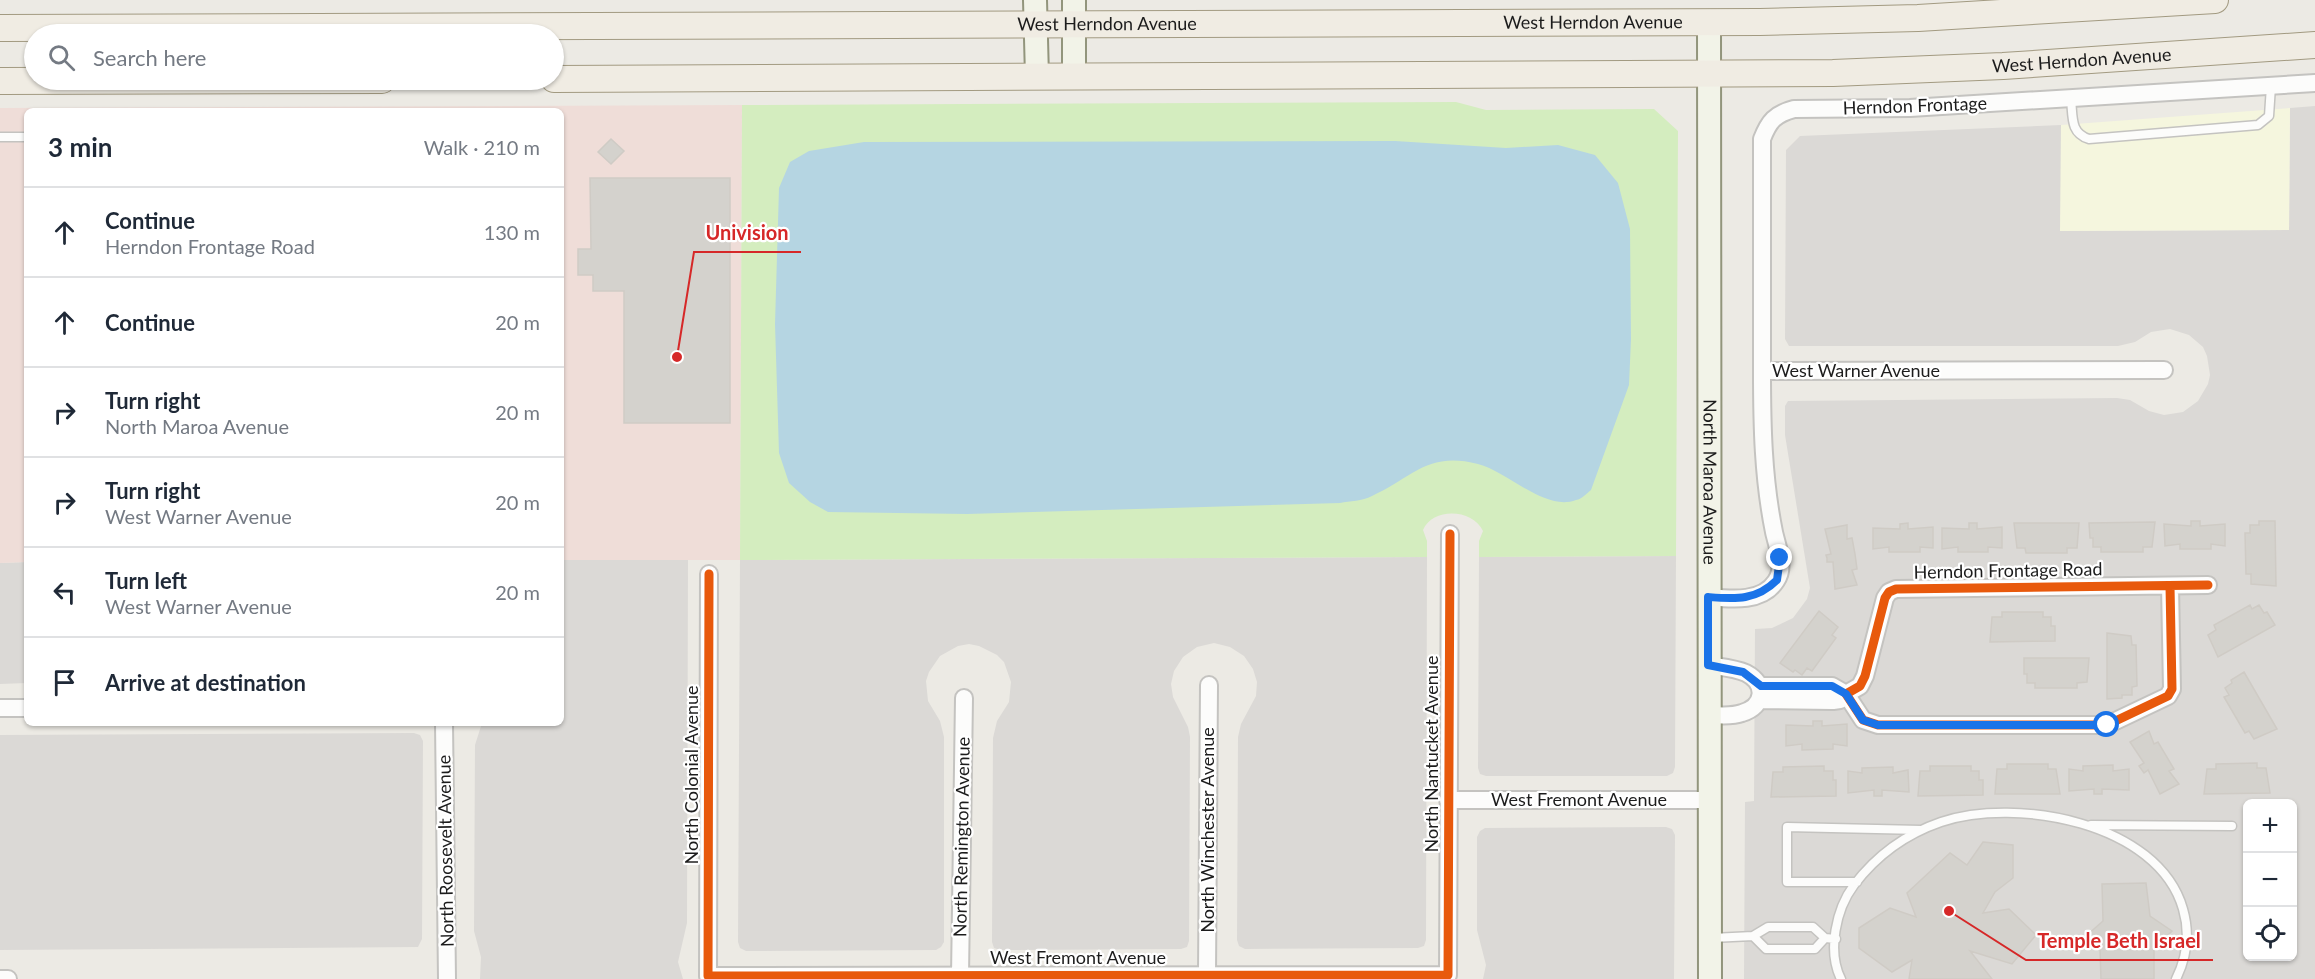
<!DOCTYPE html>
<html lang="en">
<head>
<meta charset="utf-8">
<style>
	body { margin:0; font-family:Lato,sans-serif; background:#f2f2f3; color:#1f2937 }
	.controls { position:absolute; right:18px; bottom:18px; display:grid; overflow:hidden; border-radius:9px; box-shadow:0 2px 4px #0004 }
	.controls button { width:54px; height:54px; display:grid; place-items:center; padding:0; border:0; border-bottom:2px solid #e0e1e3; background:#fff; color:#1f2937; font:30px sans-serif }
	.stop { position:absolute; width:18px; height:18px; margin:-14px; border:4px solid #1a73e8; border-radius:50%; background:#fff }
	.stop.end { background:#1a73e8; border-color:#fff; box-shadow:0 2px 6px #0008 }
	.list { margin:0; padding:0; list-style:none }
	h2 { display:flex; justify-content:space-between; align-items:center; height:78px; margin:0; padding:0 24px; font-size:26px }
	h2 small { font-size:20px; font-weight:400; color:#747a83 }
	.list li { display:grid; grid-template-columns:39px 1fr auto; gap:18px; align-items:center; box-sizing:border-box; height:90px; padding:0 24px; border-top:2px solid #e0e1e3 }
	.list b { display:block; font-size:22px; white-space:nowrap }
	.list p { margin:0; font-size:20px; white-space:nowrap; color:#747a83 }
	.list em { font-size:20px; font-style:normal; color:#747a83 }
	.icon { flex:none; width:33px; height:33px; fill:none; stroke:currentColor; stroke-width:2; stroke-linecap:round; stroke-linejoin:round }
	.map { position:relative; flex:none; width:2315px; height:979px; overflow:hidden }
	.search { position:absolute; background:#fff; box-shadow:0 2px 4px #0004; left:24px; top:24px; width:540px; height:66px; display:flex; align-items:center; gap:15px; box-sizing:border-box; padding:0 21px; border-radius:33px; color:#747a83; font-size:22px }
	.panel { position:absolute; background:#fff; box-shadow:0 2px 4px #0004; left:24px; top:108px; width:540px; height:618px; border-radius:9px }
	.map>svg:first-child { display:block }
	.residential { fill:#dbd9d6; fill-rule:evenodd }
	.commercial { fill:#efddd8 }
	.education { fill:#f5f6de }
	.grass { fill:#d4edbf }
	.water { fill:#b5d5e2 }
	.building { fill:#d4d2cd; stroke:#cfcbc5; stroke-width:1.5 }
	.lines { fill:none; stroke-linecap:round; stroke-linejoin:round }
	.lane-casing { stroke:#c4c3c0; stroke-width:11 }
	.street-casing { stroke:#c4c3c0; stroke-width:20 }
	.secondary-casing { stroke:#92957c; stroke-width:26 }
	.primary-casing { stroke:#a29a81; stroke-width:28 }
	.lane { stroke:#fcfcfb; stroke-width:8 }
	.street { stroke:#fcfcfb; stroke-width:16 }
	.secondary { stroke:#f2f3e8; stroke-width:22 }
	.primary { stroke:#f0ece3; stroke-width:26 }
	.cycleway-casing { stroke:#fff; stroke-width:13 }
	.cycleway { stroke:#e8590c; stroke-width:9 }
	.route { stroke:#1a73e8; stroke-width:8 }
	.labels { text-anchor:middle; stroke-width:4.5; stroke-linejoin:round; paint-order:stroke }
	.street-label { font-size:18px; fill:#1c1c1c; stroke:#fff }
	.leader { fill:none; stroke:#d62828; stroke-width:2 }
	.callout-dot { fill:#d62828; stroke:#fff; stroke-width:2 }
	.callout-label { font-size:20px; text-anchor:middle; font-weight:bold; fill:#d62828; stroke:#fff; stroke-width:4.5; stroke-linejoin:round; paint-order:stroke }
</style>
</head>
<body>
<div class="map">
<svg width="2315" height="979" viewBox="0 0 2315 979">
	<rect width="100%" height="100%" fill="#eceae4"/>
	<!-- residential -->
	<path class="residential" d="M2315 106V979H1744L1745 802 1754 801 1755 629 1772 628 1793 618 1807 599 1810 588 1785 435V406L1788 401 2117 398 2130 400 2149 411 2164 415 2183 412 2198 401 2208 384 2210 375 2207 356 2203 347 2189 335 2170 329 2151 332 2135 342 2118 346H1789L1785 339 1786 150 1800 136 2061 125V231L2289 230 2290 108ZM2248 804H2292V956H2248Z
		M1676 556 1675 767 1673 773 1667 776H1486L1480 774 1478 768 1479 557Z
		M1427 557 1426 940 1424 946 1418 948 1245 949 1239 946 1237 940 1238 737 1241 724 1256 696 1257 682 1253 669 1244 656 1230 647 1214 643 1197 647 1183 657 1174 671 1171 684 1173 697 1188 727 1190 737 1189 941 1187 947 1181 949 1000 950 994 948 992 942 993 738 997 721 1009 702 1011 682 1004 662 997 655 979 646 969 644 958 646 940 656 929 672 926 681 928 701 940 721 944 737V942L941 947 936 950 746 951 740 948 738 942 740 560Z
		M561 560H688L687 923 678 962 683 979H480L481 957 474 931 475 745 482 723H561Z
		M27 562V683L0 684V563Z
		M414 733 420 735 423 741 422 939 418 947 0 950V735Z
		M1666 827 1672 829 1675 835 1674 979H1483L1486 965 1477 930V837L1480 831 1485 828Z"/>
	<!-- commercial -->
	<path class="commercial" d="M742 105 740 560H561V111H27V562L0 563V108Z"/>
	<!-- education -->
	<path class="education" d="M2290 108 2289 230 2060 231 2061 125Z"/>
	<!-- grass -->
	<path class="grass" d="M1456 102 1486 110 1654 109 1678 131 1676 556 1479 557V541L1483 531C1473 509 1433 507 1423 530L1427 541V557L740 560 742 105Z"/>
	<!-- water -->
	<path class="water" d="M1395 141 1506 148 1558 145 1595 155 1618 183 1630 229 1631 339 1629 385 1591 490C1587 493 1582 499 1576 500 1545 512 1507 471 1478 464 1427 451 1412 478 1372 496 1362 501 1350 501 1340 503L967 514 828 512 810 502 789 483 779 453 775 324 779 188 790 162 809 151 864 142Z"/>
	<!-- building -->
	<path class="building" d="M611 139 624 151 611 164 598 152Z
		M590 178H730V423H624V291H593V275H578V249H591Z
		M2191 521H2200V526L2225 524V546L2211 544V549H2180V544L2165 546 2164 524 2191 526Z
		M2259 521H2275L2276 586 2251 584V574H2246L2245 533H2250V525H2259Z
		M2155 522 2152 547H2143V552H2101V547H2093V538H2090L2089 523Z
		M1908 523V529L1933 527V548L1920 547V552H1889V547L1873 549V528L1900 529V524Z
		M1969 523H1977V529L2002 527V548L1988 547V552H1958V547L1942 549V528L1969 529Z
		M2014 523H2079L2077 548H2067V553H2026L2025 548H2017Z
		M1847 525V539L1852 538 1855 554 1857 569 1852 570 1857 585 1835 589 1833 562H1827V558L1826 555 1831 554 1825 529Z
		M2250 605 2252 609 2259 605 2264 613 2267 612 2275 625 2218 657 2208 635 2216 630 2214 625Z
		M1819 611 1838 627 1832 635 1836 638 1812 671 1807 668 1802 675 1795 670 1793 672 1780 663Z
		M2002 612H2043V617H2051V626H2055V641L1990 642 1992 617H2002Z
		M2107 633 2131 636 2132 645H2136L2137 686 2132 687V695H2122V698L2107 699Z
		M2024 658H2089L2087 682 2077 683V688H2035V683H2027V674H2024Z
		M2244 672 2277 729 2254 739 2249 731 2245 733 2224 697 2229 695 2225 688 2232 683 2231 680Z
		M1813 721H1822V726L1847 724V746L1833 744V749L1802 750V744L1786 746V725L1813 726Z
		M2149 731 2154 744 2158 742 2174 769 2169 771 2179 784 2160 794 2148 770 2144 773 2139 766 2144 763 2130 742Z
		M2257 763V768H2266L2270 793 2204 794 2207 769H2216V764Z
		M2007 764H2048V769H2056L2060 794H1995L1997 769H2007Z
		M2113 765V771L2129 769V790L2102 789V794H2094V789L2069 791V769L2083 771V766Z
		M1824 766V771H1833V780H1836V796L1771 797 1773 772H1783V767Z
		M1930 766H1971V771H1979V780H1983V795L1918 796 1920 771H1930Z
		M1893 767V773L1908 770 1909 792 1882 790V796H1874V790L1848 793V771L1862 773V768Z
		M1983 842 2013 845V878L1995 892 1983 913 2009 909 2036 935 2012 964 1970 951 1992 979H1909L1912 960 1892 972 1859 948V928L1890 908 1916 917 1907 893 1950 853 1967 865Z
		M2146 883 2150 916 2172 931 2154 949V979H2101L2100 949 2086 936 2103 921 2102 884Z"/>
	<g class="lines">
		<defs>
			<path id="lane" d="M2071 99C2073 117 2070 133 2089 139L2258 125 2269 116 2271 86
				M0 137H27
				M2091 825 2232 826
				M1857 882H1787V827L1921 830
				M1753 936 1766 949H1815L1825 938
				M1712 938 1753 936 1768 927H1813L1825 938 1836 939
				M1841 979C1827 951 1836 909 1854 885 1876 856 1906 834 1941 822 2016 797 2158 822 2183 909 2190 933 2187 957 2176 979"/>
			<path id="street" d="M1762 371V139C1769 121 1775 114 1794 109L1910 108 2315 83
				M709 574 708 976 1448 975 1450 534
				M2170 586 2172 689 2168 696 2107 725H1878L1863 720 1846 694 1860 686 1865 676 1885 598 1889 592 1896 589 2208 585
				M1708 597C1730 599 1762 603 1776 581 1786 567 1777 546 1774 532 1763 478 1762 425 1762 371L2164 370
				M1708 665C1720 667 1735 668 1746 673 1767 684 1765 706 1742 713 1731 717 1720 715 1709 715
				M1760 700 1833 701 1840 700 1846 694 1832 686H1761
				M0 708H27
				M444 723 447 979
				M1448 800H1709
				M1207 974 1209 685
				M960 976 964 698
				M0 979H8"/>
			<g id="secondary">
				<path d="M1035 0 1037 77"/>
				<path d="M1074 0V76"/>
				<path id="s1" d="M1709 22 1710 979"/>
			</g>
			<g id="primary">
				<path id="s2" d="M0 28 1760 22 1918 18 2215 0"/>
				<path id="s3" d="M554 79 1833 73 2003 66 2315 45"/>
				<path d="M0 81 382 80"/>
			</g>
		</defs>
		<!-- lane casing -->
		<use href="#lane" class="lane-casing"/>
		<!-- street casing -->
		<use href="#street" class="street-casing"/>
		<!-- secondary casing -->
		<use href="#secondary" class="secondary-casing"/>
		<!-- primary casing -->
		<use href="#primary" class="primary-casing"/>
		<!-- lane -->
		<use href="#lane" class="lane"/>
		<!-- street -->
		<use href="#street" class="street"/>
		<!-- secondary -->
		<use href="#secondary" class="secondary"/>
		<!-- primary -->
		<use href="#primary" class="primary"/>
		<defs>
			<path id="cycleway" d="M709 574 708 976 1448 975 1450 534
				M2170 586 2172 689 2168 696 2107 725H1878L1863 720 1846 694 1860 686 1865 676 1885 598 1889 592 1896 589 2208 585"/>
		</defs>
		<!-- cycleway casing -->
		<use href="#cycleway" class="cycleway-casing"/>
		<!-- cycleway -->
		<use href="#cycleway" class="cycleway"/>
	</g>
	<g class="lines">
		<!-- route -->
		<path class="route" d="M1780 558 1777 580C1756 601 1735 599 1708 597V665L1743 672 1761 686H1832L1846 694 1863 720 1878 725H2107"/>
	</g>
	<g class="labels">
		<!-- street labels -->
		<g class="street-label">
			<text dy="6" stroke="none"><textPath href="#s2" startOffset="1593">West Herndon Avenue</textPath></text>
			<text dy="6" stroke="none"><textPath href="#s2" startOffset="1107">West Herndon Avenue</textPath></text>
			<text dy="6" stroke="none"><textPath href="#s3" startOffset="1528">West Herndon Avenue</textPath></text>
			<text transform="translate(1915 106) rotate(-2)" y="6">Herndon Frontage</text>
			<text x="1856" y="377">West Warner Avenue</text>
			<text dy="6" stroke="none"><textPath href="#s1" startOffset="460">North Maroa Avenue</textPath></text>
			<text transform="translate(2008 571) rotate(-1)" y="6">Herndon Frontage Road</text>
			<text transform="translate(1432 754) rotate(-90)" y="6">North Nantucket Avenue</text>
			<text transform="translate(692 775) rotate(-90)" y="6">North Colonial Avenue</text>
			<text x="1579" y="806">West Fremont Avenue</text>
			<text transform="translate(1208 830) rotate(-90)" y="6">North Winchester Avenue</text>
			<text transform="translate(962 837) rotate(-89)" y="6">North Remington Avenue</text>
			<text transform="translate(446 851) rotate(-91)" y="6">North Roosevelt Avenue</text>
			<text x="1078" y="964">West Fremont Avenue</text>
		</g>
	</g>
	<!-- callouts -->
	<path class="leader" d="M677 357L694 252H801M1949 911L2026 960H2213"/>
	<g class="callout-dot">
		<circle cx="677" cy="357" r="6"/>
		<circle cx="1949" cy="911" r="6"/>
	</g>
	<g class="callout-label">
		<text x="747" y="240">Univision</text>
		<text x="2119" y="948">Temple Beth Israel</text>
	</g>
</svg>
<div class="controls">
<button>+</button>
<button>−</button>
<button><svg class="icon" aria-label="locate" viewBox="0 0 24 24"><circle cx="12" cy="12" r="6"/><path d="M12 2v4M12 18v4M2 12h4M18 12h4"/></svg></button>
</div>
<div class="stop" style="left:2107px;top:725px"></div>
<div class="stop end" style="left:1780px;top:558px"></div>
<div class="search"><svg class="icon" aria-label="search" viewBox="0 0 24 24"><circle cx="10" cy="10" r="6"/><path d="M15 15l6 6"/></svg>Search here</div>
<section class="panel">
<h2>3 min<small>Walk · 210 m</small></h2>
<ul class="list">
<li><svg class="icon" aria-label="ahead" viewBox="0 0 24 24"><path d="M12 20V5M6 11l6-6 6 6"/></svg><div><b>Continue</b><p>Herndon Frontage Road</p></div><em>130 m</em></li>
<li><svg class="icon" aria-label="ahead" viewBox="0 0 24 24"><path d="M12 20V5M6 11l6-6 6 6"/></svg><div><b>Continue</b></div><em>20 m</em></li>
<li><svg class="icon" aria-label="right" viewBox="0 0 24 24"><path d="M7 20v-9h11M14 6l5 5-5 5"/></svg><div><b>Turn right</b><p>North Maroa Avenue</p></div><em>20 m</em></li>
<li><svg class="icon" aria-label="right" viewBox="0 0 24 24"><path d="M7 20v-9h11M14 6l5 5-5 5"/></svg><div><b>Turn right</b><p>West Warner Avenue</p></div><em>20 m</em></li>
<li><svg class="icon" aria-label="left" viewBox="0 0 24 24"><path d="M17 20v-9H6M10 6l-5 5 5 5"/></svg><div><b>Turn left</b><p>West Warner Avenue</p></div><em>20 m</em></li>
<li><svg class="icon" aria-label="arrive" viewBox="0 0 24 24"><path d="M6 21V4h12l-3 4 3 4H6"/></svg><div><b>Arrive at destination</b></div></li>
</ul>
</section>
</div>
</body>
</html>
